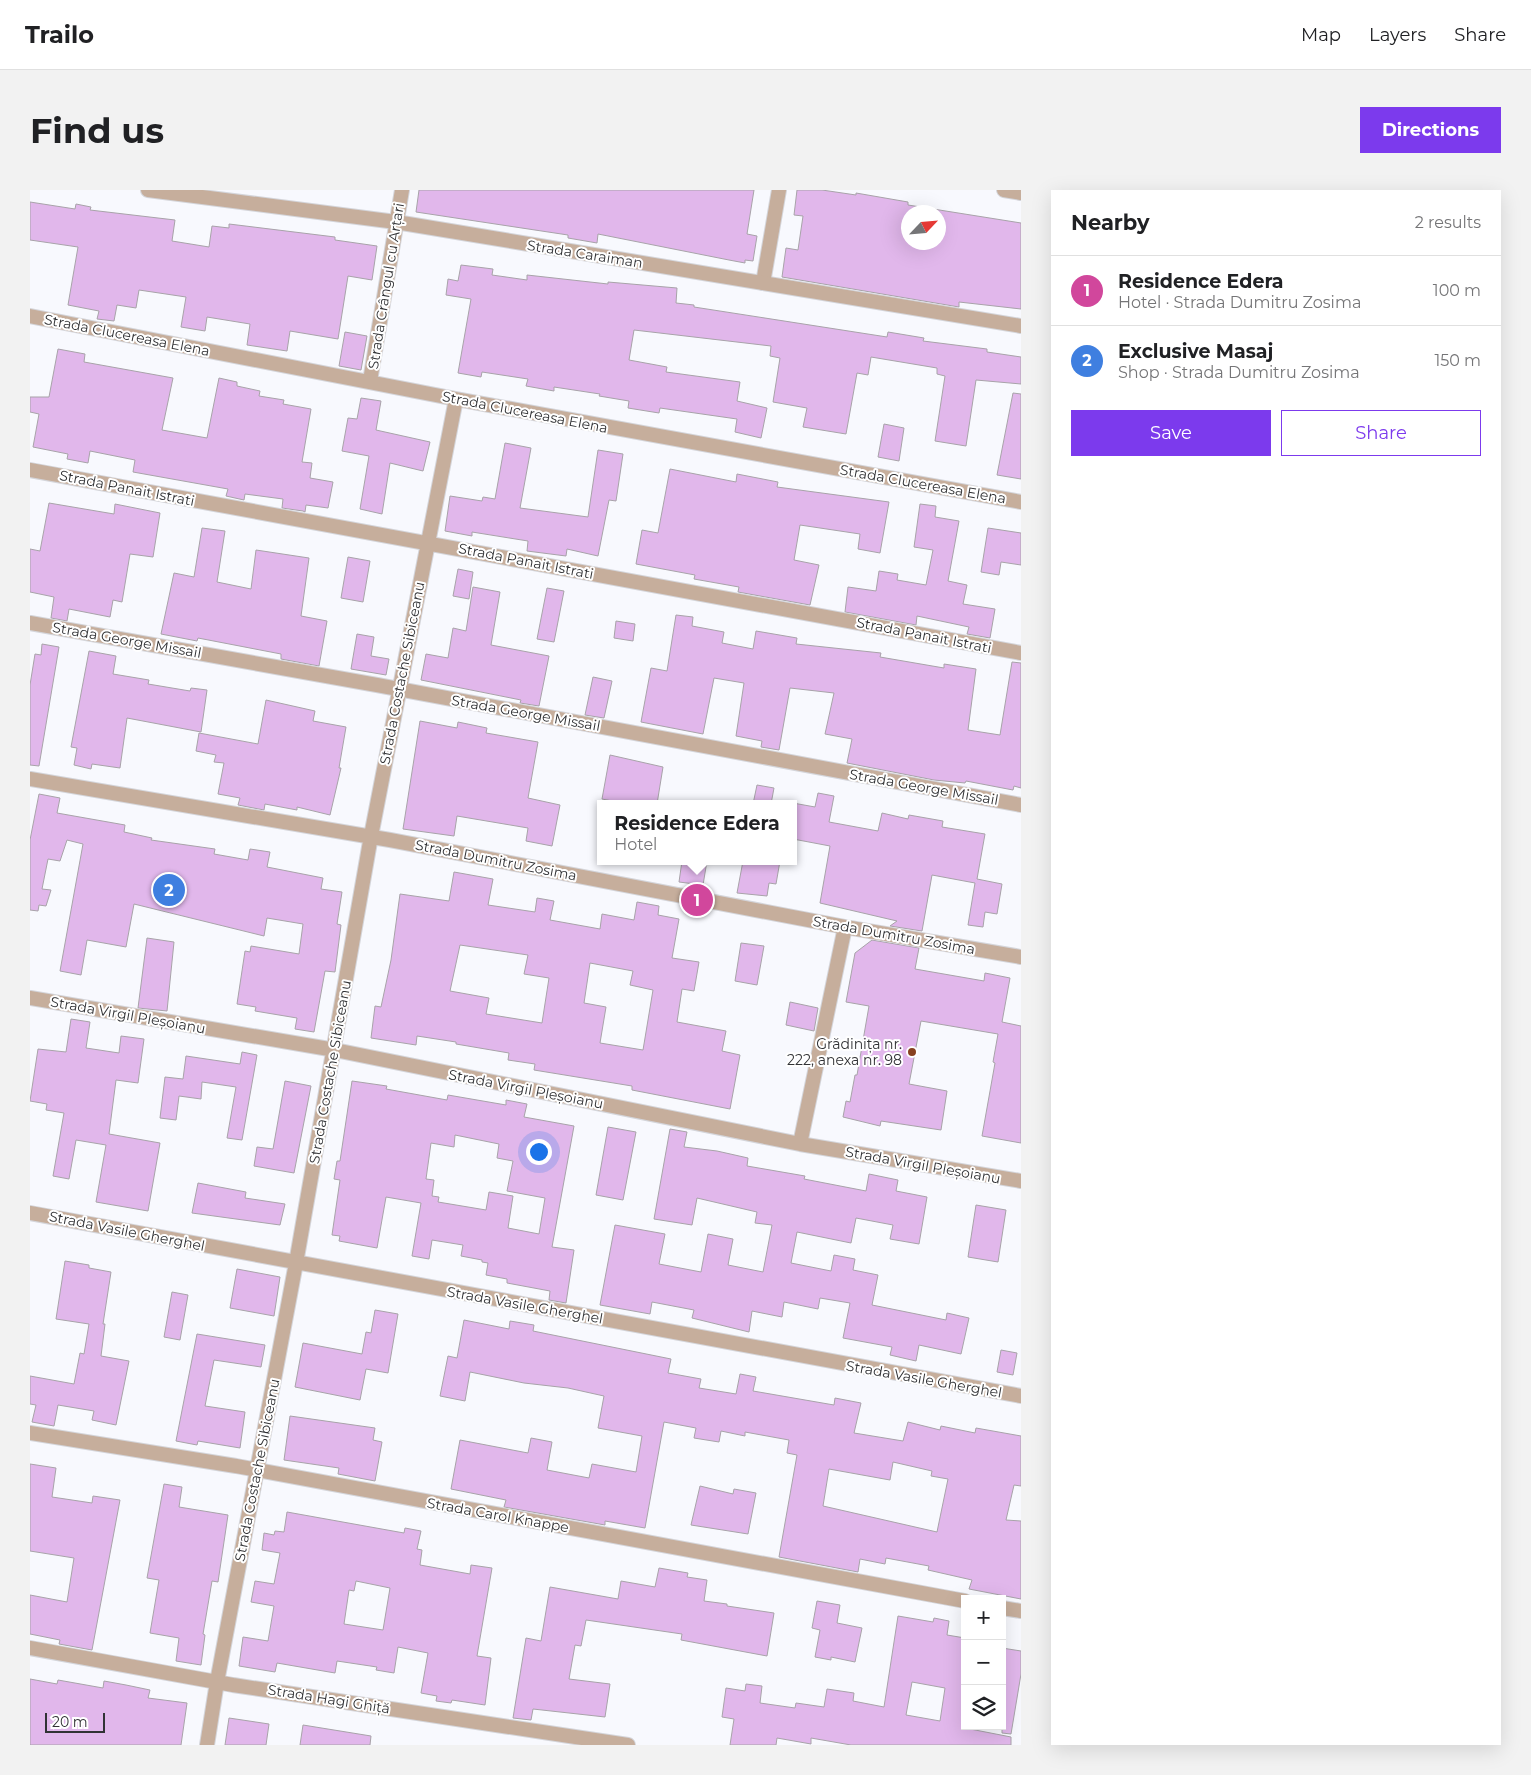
<!DOCTYPE html>
<html lang="en">
<head>
<meta charset="utf-8">
<style>
	body { margin:0; font-family:Montserrat,sans-serif; background:#f2f2f2; color:#202124 }
	.controls { position:absolute; right:15px; bottom:15px; display:grid; overflow:hidden; border-radius:0px; box-shadow:0 5px 20px #0002 }
	.controls button { width:45px; height:45px; display:grid; place-items:center; padding:0; border:0; border-bottom:1px solid #e0e0e0; background:#fff; color:#202124; font:25px sans-serif }
	.compass { position:absolute; left:871px; top:15px; width:45px; height:45px; border-radius:50%; background:#fff; box-shadow:0 5px 20px #0002; rotate:64deg }
	.scale { position:absolute; left:15px; bottom:12px; width:60px; box-sizing:border-box; padding-left:5px; border:2px solid #313235; border-top:0; font-size:14px; line-height:18px; white-space:nowrap; color:#313235; -webkit-text-stroke:4px #fff; paint-order:stroke }
	.you { position:absolute; left:508px; top:961px; width:18px; height:18px; margin:-12px; border:4px solid #fff; border-radius:50%; background:#1a73e8; box-shadow:0 0 0 8px #1a73e833 }
	.badge { display:grid; place-items:center; width:32px; height:32px; border-radius:50%; background:#7c3aed; color:#fff; font-size:16px; font-weight:700 }
	.pin { position:absolute; translate:-50% -50%; border:2px solid #fff; box-shadow:0 1px 5px #0006 }
	.popup { position:absolute; left:567px; top:610px; width:200px; height:65px; box-sizing:border-box; display:grid; place-content:center; border-radius:0px; background:#fff; filter:drop-shadow(0 1px 4px #0005); font-size:16px; white-space:nowrap; color:#757577 }
	.popup b { font-size:19px; color:#202124 }
	.popup::after { content:''; position:absolute; left:50%; top:100%; margin-left:-10px; border:10px solid transparent; border-top-color:#fff }
	.list { margin:0; padding:0; list-style:none }
	h2 { display:flex; justify-content:space-between; align-items:center; height:65px; margin:0; padding:0 20px; font-size:21px }
	h2 small { font-size:16px; font-weight:400; color:#757577 }
	.list li { display:grid; grid-template-columns:32px 1fr auto; gap:15px; align-items:center; box-sizing:border-box; height:70px; padding:0 20px; border-top:1px solid #e0e0e0 }
	.list b { display:block; font-size:19px; white-space:nowrap }
	.list p { margin:0; font-size:16px; white-space:nowrap; color:#757577 }
	.list em { font-size:16px; font-style:normal; color:#757577 }
	.actions { display:flex; gap:10px; padding:15px 20px }
	.actions a { flex:1; padding:11px 0; border:1px solid #7c3aed; border-radius:0px; text-align:center; font-size:18px; color:#7c3aed }
	.actions .main { background:#7c3aed; color:#fff }
	.icon { flex:none; width:28px; height:28px; fill:none; stroke:currentColor; stroke-width:2; stroke-linecap:round; stroke-linejoin:round }
	.map { position:relative; flex:none; width:991px; height:1555px; overflow:hidden; border-radius:0px }
	header { display:flex; align-items:center; gap:30px; box-sizing:border-box; height:70px; padding:0 25px; background:#fff; border-bottom:1px solid #e0e0e0 }
	header strong { font-size:24px }
	nav { display:flex; gap:28px; margin-inline-start:auto; font-size:18px }
	.intro { display:flex; align-items:center; justify-content:space-between; box-sizing:border-box; height:120px; padding:0 30px }
	h1 { margin:0; font-size:35px }
	.button { padding:12px 22px; border-radius:0px; background:#7c3aed; color:#fff; font-size:18px; font-weight:700 }
	main { display:flex; gap:30px; padding:0 30px }
	aside { flex:1; background:#fff; border-radius:0px; box-shadow:0 5px 20px #0002 }
	.map>svg:first-child { display:block }
	.building { fill:#e1b7eb; stroke:#a8a3a9; fill-rule:evenodd }
	.lines { fill:none; stroke-linecap:round; stroke-linejoin:round }
	.minor-casing { stroke:#d4d5da; stroke-width:16 }
	.tertiary-casing { stroke:#d4d5da; stroke-width:16 }
	.minor { stroke:#c6ae9c; stroke-width:14 }
	.tertiary { stroke:#c6ae9c; stroke-width:14 }
	.poi-dot { fill:#87401f; stroke:#fff; stroke-width:2 }
	.labels { text-anchor:middle; stroke-width:4; stroke-linejoin:round; paint-order:stroke }
	.street-label { font-size:14px; fill:#313235; stroke:#fff }
	.poi-label { font-size:14px; fill:#313235; stroke:#fff; text-anchor:end }
</style>
</head>
<body>
<header>
<strong>Trailo</strong>
<nav><a>Map</a><a>Layers</a><a>Share</a></nav>
</header>
<div class="intro"><h1>Find us</h1><a class="button">Directions</a></div>
<main>
<div class="map">
<svg width="991" height="1555" viewBox="0 0 991 1555">
	<rect width="100%" height="100%" fill="#f8f9fe"/>
	<!-- building -->
	<path class="building" d="M389 0H724L717 44 727 46 723 71 715 70V73L699 70 568 44 567 53 538 48V45L386 22Z
		M767 0H792L826 5V3L878 12V15L991 33V119L929 112V117L752 87 756 58 768 60 773 26 764 25ZM878 22H908V52H878Z
		M0 12 45 19 46 14 61 17 60 20 145 30 142 51 179 57 182 36 199 38V34L305 47V50L347 56 342 90 318 86 308 149 260 141 257 161 217 155 220 134 177 127 175 141 151 137 156 107 109 100 106 118 87 115 84 131 67 129 69 121 38 115 48 57 0 50Z
		M431 75 463 79 462 85 497 90V85L578 94V92L647 98 646 113 664 115V117L857 147 858 142 894 148 893 151 957 159V162L991 167V194L946 190 936 256 905 251 915 186 907 184V178L841 167 838 185 827 183 816 244 773 237 777 218 743 212 750 168 740 166 741 156 604 140 599 170 637 177 636 182 710 192 707 211 737 218 731 248 705 242 707 229 630 218 629 223 598 218 599 211 569 206 570 204 524 197V201L496 196 498 189 452 182 451 187 428 183 441 109 416 105 418 89 428 91Z
		M315 142 337 146 331 180 309 176Z
		M28 159 55 164 54 172 143 188 132 240 177 248 189 188 207 192V196L230 201 229 206 254 210 253 214 281 219 272 272 282 273 280 288 303 292 298 318 276 315 275 322 273 321 252 318 253 309 215 304 214 310 196 306 198 299 103 282 105 270 60 261 58 273 37 269 38 264 3 257 9 224 0 222V207H19Z
		M983 203 991 204V289L967 285Z
		M331 208 351 211 346 240 400 252 393 281 360 273 352 324 330 319 339 266 312 261 318 228 327 229Z
		M854 234 874 238 869 271 848 267Z
		M475 253 501 258 490 318 558 327 568 260 593 264 586 311 579 310 568 366 537 359 536 366 497 361 498 351 442 342V346L415 341 420 306 452 311 453 307 465 309Z
		M640 279 706 292 707 284 748 292 747 297 859 312 850 363 828 359 830 344 770 335 764 370 789 375 780 415 708 402 709 397 664 389 665 385 606 374 612 340 628 343Z
		M19 313 84 324 85 314 130 323 123 367 100 364 92 412 83 410 80 427 39 419 37 431 21 428 24 407 0 402V359L10 361Z
		M890 314 906 316 905 327 929 331 918 391 937 395 933 414 965 419 960 448 937 444 939 437 887 426 886 435 815 422 818 397 846 401 849 381 868 384 867 390 896 395 903 360 884 357Z
		M172 338 195 341 187 392 221 399 226 360 279 368 271 426 297 431 289 476 251 469V464L168 448 167 451 131 444 144 383 164 387Z
		M958 338 991 343V375L971 372 969 385 951 382Z
		M318 367 340 371 333 412 311 408Z
		M428 379 443 382 439 409 423 406Z
		M443 397 470 402 461 455 519 466 509 516 490 513 491 510 391 490 396 464 418 468 423 438 436 441Z
		M517 398 534 401 524 452 507 449Z
		M646 425 663 427 662 436 694 442 692 453 723 459 726 441 767 448 766 454 851 463 850 467 914 478V474L946 479 938 540 970 545 982 472 991 473V598L984 596 983 600 936 591 935 593 904 590 817 573 822 549 795 544 804 503 760 498 749 560 731 557 732 551 706 546 714 493 684 488 673 544 611 532 621 478 637 481Z
		M586 431 605 434 603 451 584 448Z
		M327 444 344 447 341 466 359 469 356 485 321 479Z
		M12 454 29 457 9 576 0 575V495L5 464 11 465Z
		M59 461 86 466 83 484 119 490 118 494 160 501 161 498 177 500 171 542 97 528 90 578 62 574 61 579 44 575 47 558 41 557Z
		M563 487 582 491 574 528 555 525Z
		M236 510 285 521 283 531 316 537 309 578H311L300 625 267 617V620L235 614 234 620 208 615 210 608 188 604 194 573 184 572 186 565 166 561 169 543 228 554Z
		M390 531 427 538 428 532 457 538 456 543 508 552 498 608 530 615 522 656 496 651 498 638 427 626 424 646 373 639Z
		M580 565 633 577 627 614H598L572 609Z
		M727 595 744 598 741 614H723Z
		M788 603 804 606 799 632 848 641 852 623 878 629 879 625 913 631 912 637 955 644 947 689 972 694 967 724 955 722 953 737 938 735 945 693 902 685 892 741 860 736 867 731 790 713 800 656 763 649V613L785 617Z
		M9 604 30 608 27 623 95 635 94 642 122 648 121 650 185 659 184 664 218 670 220 659 240 662 237 677 293 688 291 699 312 702 307 734 311 735 305 782 295 781 284 842 265 839 267 828 225 821 226 817 207 814 215 761 220 762 221 756 269 764 273 734 237 728 234 746 104 714 96 757 57 750 51 785 30 781 53 654 37 650 30 671 18 669 12 699 21 700 16 716 9 715 8 721 0 720V650Z
		M652 671H677L673 695 649 692Z
		M713 671H750L746 694 739 693 737 706 707 703Z
		M424 682 463 689 458 715 505 722 507 708 524 711 520 730 570 739 572 724 604 730 607 712 629 716 628 725 649 729 642 768 669 772 664 801 652 799 647 832 696 841 692 861 710 865 700 919 602 900V896L504 880 505 874 478 870 479 863 426 854V852L387 846 386 855 341 848 345 816 351 817 361 770 370 704 419 711ZM430 755 498 765 494 784 519 788 512 833 456 824 459 808 420 801ZM560 773 603 781 600 795 623 800 613 860 570 853 576 817 554 813Z
		M117 748 144 752 137 821 108 818Z
		M842 750 889 758 885 779 954 791 955 783 980 788 972 832 991 836V953L952 946 965 873 963 872 968 844 891 831 879 894 917 901 911 940 851 931 850 936 813 927 816 911 820 912 825 885H827L839 816 816 812 825 763Z
		M711 753 734 756 727 795 705 791Z
		M760 812 788 818 784 841 756 835Z
		M41 829 60 832 56 858 89 863 91 846 114 849 108 893 86 890 79 944 130 953 118 1021 66 1012 76 955 46 950 39 989 23 986 34 923 16 920 17 914 0 911 8 859 36 862Z
		M212 862 227 865 212 950 197 948 206 897 172 892 171 909 149 906 146 930 130 928 135 887 153 889 156 866 210 874Z
		M255 891 281 896 264 983 224 976 227 957 243 959Z
		M322 891 357 896 356 899 417 910 418 905 476 915V910L497 914 494 927 544 936 522 1057 544 1060 536 1113 519 1110 520 1101 477 1093V1089L456 1085 458 1073 452 1072V1070L431 1066 433 1055 402 1050 399 1069 382 1066 391 1013 356 1007 347 1058 309 1051 310 1046 302 1045 310 990 304 989 307 971H310ZM425 945 469 954 467 968 483 971 477 1001 515 1008 509 1044 478 1038 483 1006 459 1002 456 1020 408 1012 409 1007 402 1006 404 990 396 989 401 953 424 957Z
		M578 937 606 942 593 1010 566 1005Z
		M640 939 657 942 654 957 687 961 718 968 717 976 775 986 774 989 836 1001 839 984 868 990 866 1001 897 1007 889 1054 860 1049 863 1035 826 1028 821 1053 767 1042 761 1073 801 1081 804 1065 825 1069 823 1080 848 1085 842 1115 916 1130 917 1123 939 1128 931 1164 889 1155 886 1171 860 1165 862 1157 813 1148 820 1113 790 1108 788 1119 754 1112 752 1127 722 1121 719 1142 662 1128 664 1120 622 1112 620 1124 570 1115 585 1035 635 1044 629 1074 671 1082 678 1044 703 1049 698 1075 733 1082 742 1035 725 1033 727 1022 667 1008 662 1035 624 1029Z
		M168 993 216 1002 215 1008 255 1014 250 1035 162 1023Z
		M946 1015 976 1020 968 1072 938 1067Z
		M35 1071 59 1075V1078L81 1082 73 1134H75L71 1166 99 1171 86 1235 62 1230 64 1221 28 1215 24 1236 2 1232 6 1215 0 1214V1186L44 1194 50 1163 54 1164 59 1134 26 1129Z
		M207 1079 250 1087 244 1126 200 1118Z
		M142 1102 158 1105 150 1150 134 1147Z
		M345 1120 368 1124 358 1183 336 1179 330 1210 265 1197 273 1153 332 1164 336 1142 341 1143Z
		M434 1130 479 1139 480 1131 504 1135 503 1141 641 1169 638 1183 671 1189 669 1198 706 1204 710 1184 726 1187 723 1201 804 1215 805 1208 831 1213 824 1243 873 1251 878 1232 910 1240 911 1236 945 1243 946 1238 991 1246V1296L984 1295 976 1330 991 1331V1409L939 1399 942 1390 898 1380 899 1376 856 1368 855 1374 830 1369 828 1382 749 1367 767 1265 757 1263 759 1250 715 1242V1246L691 1241 689 1252 664 1248 666 1238 634 1232 615 1338 575 1331V1335L474 1317 476 1310 421 1299 430 1250 498 1263 501 1248 522 1252 517 1280 559 1288 562 1274 606 1282 612 1246 568 1238 574 1206 538 1198 494 1193 440 1182 435 1211 410 1206 418 1166 427 1168ZM863 1272 902 1281 901 1286 918 1289 907 1342 793 1316 799 1279 860 1290Z
		M167 1144 235 1155 231 1177 184 1170 175 1216 215 1222 210 1258 168 1251 167 1255 146 1251Z
		M971 1160 987 1163 983 1185 967 1182Z
		M260 1226 345 1238 343 1250 352 1252 345 1291 308 1284 309 1278 254 1270Z
		M0 1274 26 1278 22 1307 62 1313 63 1306 90 1310 62 1460 29 1454 30 1450 0 1444V1405L37 1412 44 1368 0 1361Z
		M134 1294 152 1297 149 1317 198 1325 188 1392 182 1391 173 1444 175 1445 171 1475 146 1471 149 1448 120 1443 129 1390 117 1388Z
		M670 1296 703 1304 704 1299 726 1303 718 1344 661 1335Z
		M257 1322 374 1343 375 1338 391 1341 387 1359 392 1360 390 1375 440 1384 441 1375 462 1378 447 1466 461 1468 455 1515 422 1510 421 1513 406 1511 407 1506 391 1503 398 1463 368 1457 364 1483 346 1480 347 1477 307 1471 305 1483 247 1473 245 1482 209 1476 213 1447 238 1451 244 1416 221 1412 225 1391 244 1394 250 1363 232 1360 234 1343 244 1345 245 1341 254 1342ZM326 1391 360 1398 353 1440 314 1434 319 1400 324 1401Z
		M629 1378 658 1383 657 1387 677 1390 674 1411 697 1414V1416L744 1423 737 1466 651 1450 652 1444 556 1430 551 1456 545 1455 539 1489 580 1494 575 1527 503 1519 501 1530 483 1528 496 1448 511 1451 520 1397 588 1409 591 1391 625 1397Z
		M787 1411 810 1415 807 1433 832 1438 825 1472 801 1467V1470L785 1467 790 1440 782 1438Z
		M868 1426 903 1432 904 1428 919 1431 917 1445 935 1448V1538L981 1547V1555H821L781 1548V1554L747 1548 746 1555H700L704 1529 692 1527 696 1498 715 1501 716 1494 732 1496 730 1513 765 1518 766 1513 794 1517 797 1499 824 1503 823 1511 854 1517ZM882 1492 915 1498 910 1531 876 1525Z
		M972 1458 991 1461V1484L981 1544 972 1543Z
		M0 1489 27 1494 28 1490 73 1498 74 1491 96 1495 120 1500 118 1508 157 1513 151 1555H0Z
		M199 1528 239 1534 236 1555H195Z
		M273 1535 341 1546 340 1555H270Z"/>
	<g class="lines">
		<defs>
			<path id="minor" d="M974 0 991 3
				M733 93 749 0
				M0 126 426 209 991 312
				M340 191 372 0
				M0 280 991 463
				M0 433 347 495 991 615
				M0 589 360 650 815 737 991 767
				M0 808 305 860 770 954 991 991
				M770 954 815 737
				M0 1023 991 1206
				M0 1243 206 1276 935 1411
				M972 1418 991 1421
				M0 1458 203 1495 598 1555
				M177 1555 187 1492 266 1073 341 646 426 209"/>
			<path id="tertiary" d="M118 0 366 32 991 136"/>
		</defs>
		<!-- minor casing -->
		<use href="#minor" class="minor-casing"/>
		<!-- tertiary casing -->
		<use href="#tertiary" class="tertiary-casing"/>
		<!-- minor -->
		<use href="#minor" class="minor"/>
		<!-- tertiary -->
		<use href="#tertiary" class="tertiary"/>
	</g>
	<!-- markers -->
	<circle class="poi-dot" cx="882" cy="862" r="5"/>
	<g class="labels">
		<!-- street labels -->
		<g class="street-label">
			<text transform="translate(555 64) rotate(9)" y="5">Strada Caraiman</text>
			<text transform="translate(356 96) rotate(-81)" y="5">Strada Crângul cu Arțari</text>
			<text transform="translate(97 145) rotate(11)" y="5">Strada Clucereasa Elena</text>
			<text transform="translate(495 222) rotate(11)" y="5">Strada Clucereasa Elena</text>
			<text transform="translate(893 294) rotate(10)" y="5">Strada Clucereasa Elena</text>
			<text transform="translate(97 298) rotate(11)" y="5">Strada Panait Istrati</text>
			<text transform="translate(496 371) rotate(11)" y="5">Strada Panait Istrati</text>
			<text transform="translate(894 445) rotate(11)" y="5">Strada Panait Istrati</text>
			<text transform="translate(97 450) rotate(10)" y="5">Strada George Missail</text>
			<text transform="translate(372 483) rotate(-79)" y="5">Strada Costache Sibiceanu</text>
			<text transform="translate(496 523) rotate(10)" y="5">Strada George Missail</text>
			<text transform="translate(894 597) rotate(10)" y="5">Strada George Missail</text>
			<text transform="translate(466 670) rotate(11)" y="5">Strada Dumitru Zosima</text>
			<text transform="translate(864 745) rotate(10)" y="5">Strada Dumitru Zosima</text>
			<text transform="translate(98 825) rotate(10)" y="5">Strada Virgil Pleșoianu</text>
			<text transform="translate(300 882) rotate(-80)" y="5">Strada Costache Sibiceanu</text>
			<text transform="translate(496 899) rotate(11)" y="5">Strada Virgil Pleșoianu</text>
			<text transform="translate(893 975) rotate(10)" y="5">Strada Virgil Pleșoianu</text>
			<text transform="translate(97 1041) rotate(11)" y="5">Strada Vasile Gherghel</text>
			<text transform="translate(495 1115) rotate(10)" y="5">Strada Vasile Gherghel</text>
			<text transform="translate(894 1189) rotate(10)" y="5">Strada Vasile Gherghel</text>
			<text transform="translate(227 1280) rotate(-79)" y="5">Strada Costache Sibiceanu</text>
			<text transform="translate(468 1325) rotate(10)" y="5">Strada Carol Knappe</text>
			<text transform="translate(299 1509) rotate(9)" y="5">Strada Hagi Ghiță</text>
		</g>
		<!-- poi labels -->
		<g class="poi-label">
			<text x="872" y="859">Grădinița nr.<tspan x="872" dy="16">222, anexa nr. 98</tspan></text>
		</g>
	</g>
</svg>
<div class="controls">
<button>+</button>
<button>−</button>
<button><svg class="icon" aria-label="layers" viewBox="0 0 24 24"><path d="M12 4l9 5-9 5-9-5zM3 14l9 5 9-5"/></svg></button>
</div>
<svg class="compass" viewBox="-18 -18 36 36"><path d="M0-13l5 13h-10z" fill="#e53935"/><path d="M0 13l5-13h-10z" fill="#757577"/></svg>
<div class="scale">20 m</div>
<div class="you"></div>
<div class="pin badge" style="left:667px;top:710px;background:#d1479c">1</div>
<div class="popup"><b>Residence Edera</b>Hotel</div>
<div class="pin badge" style="left:139px;top:700px;background:#3f7fe0">2</div>
</div>
<aside>
<h2>Nearby<small>2 results</small></h2>
<ul class="list">
<li><span class="badge" style="background:#d1479c">1</span><div><b>Residence Edera</b><p>Hotel · Strada Dumitru Zosima</p></div><em>100 m</em></li>
<li><span class="badge" style="background:#3f7fe0">2</span><div><b>Exclusive Masaj</b><p>Shop · Strada Dumitru Zosima</p></div><em>150 m</em></li>
</ul>
<div class="actions"><a class="main">Save</a><a>Share</a></div>
</aside>
</main>
</body>
</html>
